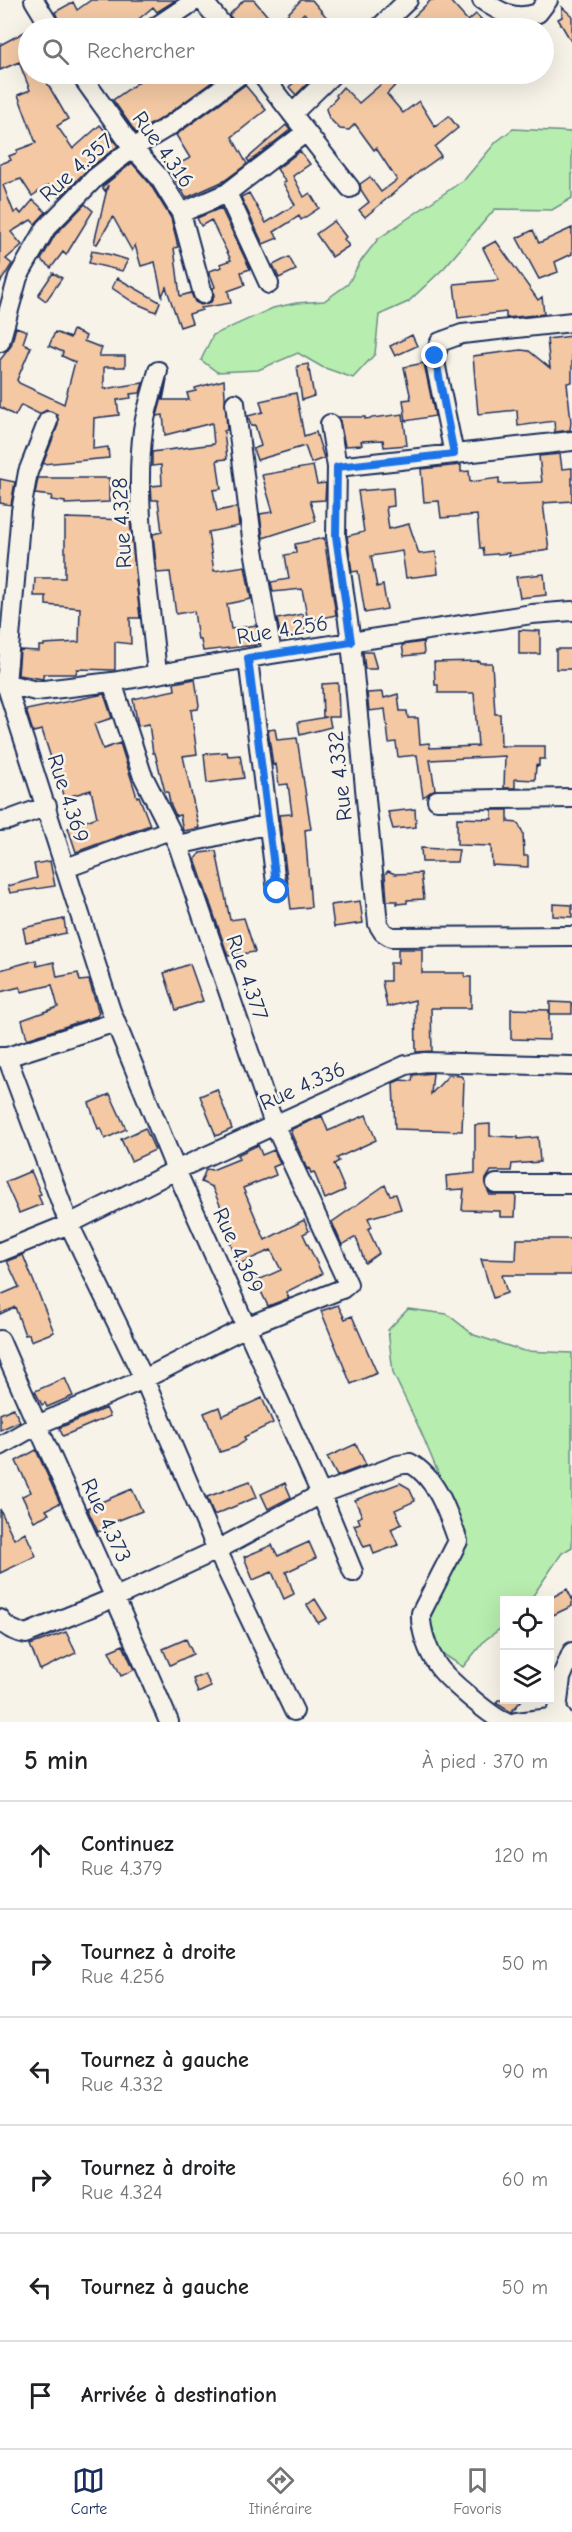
<!DOCTYPE html>
<html lang="fr">
<head>
<meta charset="utf-8">
<style>
	body { margin:0; font-family:"Comic Neue",sans-serif; background:#f6f6f6; color:#202124 }
	.controls { position:absolute; right:18px; bottom:18px; display:grid; overflow:hidden; border-radius:0px; box-shadow:0 6px 24px #0002 }
	.controls button { width:54px; height:54px; display:grid; place-items:center; padding:0; border:0; border-bottom:2px solid #e0e0e0; background:#fff; color:#202124; font:30px sans-serif }
	.stop { position:absolute; width:18px; height:18px; margin:-14px; border:4px solid #1a73e8; border-radius:50%; background:#fff }
	.stop.end { background:#1a73e8; border-color:#fff; box-shadow:0 2px 6px #0008 }
	.list { margin:0; padding:0; list-style:none }
	h2 { display:flex; justify-content:space-between; align-items:center; height:78px; margin:0; padding:0 24px; font-size:26px }
	h2 small { font-size:20px; font-weight:400; color:#757577 }
	.list li { display:grid; grid-template-columns:39px 1fr auto; gap:18px; align-items:center; box-sizing:border-box; height:108px; padding:0 24px; border-top:2px solid #e0e0e0 }
	.list b { display:block; font-size:22px; white-space:nowrap }
	.list p { margin:0; font-size:20px; white-space:nowrap; color:#757577 }
	.list em { font-size:20px; font-style:normal; color:#757577 }
	.icon { flex:none; width:33px; height:33px; fill:none; stroke:currentColor; stroke-width:2; stroke-linecap:round; stroke-linejoin:round }
	.map { position:relative; flex:none; width:572px; height:1722px; overflow:hidden }
	.search { position:absolute; background:#fff; box-shadow:0 6px 24px #0002; left:18px; right:18px; top:18px; height:66px; display:flex; align-items:center; gap:15px; box-sizing:border-box; padding:0 21px; border-radius:33px; color:#757577; font-size:22px }
	.sheet { height:726px; background:#fff }
	nav { display:flex; justify-content:space-around; align-items:center; box-sizing:border-box; height:84px; border-top:2px solid #e0e0e0; background:#fff; font-size:16px; color:#757577 }
	nav a { display:grid; justify-items:center; gap:3px }
	nav .on { color:#1b2f5e }
	.map>svg:first-child { display:block }
	.green { fill:#b7edae; stroke:#698e86; stroke-width:1.5 }
	.building { fill:#f3c8a3; stroke:#1b2f5e; stroke-width:1.5 }
	.lines { fill:none; stroke-linecap:round; stroke-linejoin:round }
	.minor-casing { stroke:#1b2f5e; stroke-width:22 }
	.minor { stroke:#f7f3e8; stroke-width:18 }
	.route { stroke:#1a73e8; stroke-width:8 }
	.labels { text-anchor:middle; stroke-width:5; stroke-linejoin:round; paint-order:stroke }
	.street-label { font-size:22px; fill:#1b2f5e; stroke:#f7f3e8 }
</style>
</head>
<body>
<div class="map">
<svg width="572" height="1722" viewBox="0 0 572 1722">
	<rect width="100%" height="100%" fill="#f7f3e8"/>
	<filter id="ink" filterUnits="userSpaceOnUse"><feTurbulence type="fractalNoise" baseFrequency=".0167" numOctaves="2"/><feDisplacementMap in="SourceGraphic" scale="12" xChannelSelector="R" yChannelSelector="G"/><feConvolveMatrix kernelMatrix="1 2 1 2 8 2 1 2 1" color-interpolation-filters="sRGB"/></filter>
	<g filter="url(#ink)">
		<!-- green -->
		<path class="green" d="M513 129 572 132V198L552 210 495 209 444 268 408 302 379 315 375 354 353 378 322 367 298 353 258 370 217 372 201 360 213 335 273 308 296 303 324 301 348 284 360 262 378 239 465 179 496 142Z
			M408 1309 447 1314 474 1335 524 1351 572 1353V1547L562 1553 530 1600H504V1626L485 1640 463 1667 440 1652 430 1619 448 1578 465 1548 457 1518 421 1432 393 1373 388 1330Z"/>
		<!-- building -->
		<path class="building" d="M91 0H176L157 12 153 7 128 28H62L55 12 73 2 77 10Z
			M244 0H254L270 19 259 28H240L229 15Z
			M301 0H312L329 20 317 28 304 13 289 28H285L279 23Z
			M431 0H449L468 21 476 14 490 28H402Z
			M562 7 572 16V43L558 19 562 17Z
			M28 30V74H42L68 119 57 126 73 149 100 125 118 146 88 169 60 197 48 185 32 196 21 179 3 185 14 213 18 210 21 214 33 200 46 212 35 224 31 220 11 232 22 245 6 259 12 264 0 283V164L11 160 9 156 17 153V150L36 143 18 95 30 90 19 62 0 70V45Z
			M136 74H223L165 116 136 133 113 100 140 81Z
			M304 74H307L312 79 296 95 289 87Z
			M393 74H406L387 94 403 113 419 101 435 127 449 116 458 128 435 147 441 156 420 171 365 217 359 210 369 202 361 190 360 184 370 177 381 192 397 180 376 148 374 150 355 124 349 130 340 129 329 118 326 109 337 97 336 95 343 87 359 103Z
			M245 85 266 110 232 137 247 164 224 181 186 198 169 169 190 158 176 135Z
			M286 125 290 130 249 162 247 159Z
			M300 151 310 164 293 176 304 197 310 193 319 208 301 220 299 216 274 232 278 238 263 244 241 197 249 193 266 223 295 205 283 183 286 182 277 169Z
			M132 163 150 184 171 218 178 247 174 248 180 296 191 293 195 302 201 305 211 302 214 296 213 288 215 287 209 271 222 267 220 264 231 260 211 220 201 226 197 218 221 208 250 269 241 272 245 285 228 291 231 303 201 308 202 310 189 314 192 323 180 327 166 287 162 296 155 262 141 266 135 245 132 251 113 217 97 244 94 243 108 185 105 191 102 187Z
			M85 204 93 211 66 255 63 252 51 268 41 260 55 235Z
			M334 221 346 237 344 239 349 246 332 257 316 234Z
			M572 228V254L555 262 558 272 539 279 517 238 533 230 539 243Z
			M496 241 538 300 542 297 544 314 506 318V312L458 318 454 284 499 280 483 248Z
			M92 251 112 255 128 260 122 271 89 263Z
			M289 257 296 270 279 278 273 265Z
			M53 273 62 278 46 301 38 295Z
			M117 278 160 302 156 312 133 302 112 288Z
			M16 327 27 331 23 343 31 347 17 380 19 383 64 404 75 362 62 356 63 352 49 346 55 332 70 338 73 330 86 336 84 341 102 348 99 356H125V367H104V389L143 383 140 393 130 394 131 398 117 400 119 415 94 418 93 449 108 447 109 458 43 464 58 425 57 414 47 410 39 414 21 405 15 416 0 407V360L11 346Z
			M412 335 417 346 395 356 390 346Z
			M572 336V382L567 383 571 422 570 430 555 432 554 421 518 426 517 410 478 414 473 356 521 350 529 351 550 368 547 339Z
			M424 363 435 416 406 421 403 400 411 399 404 367Z
			M308 364 314 396 302 400 297 366Z
			M167 379 163 400H189L187 393 196 391 195 388 224 380 227 430 224 431 227 459 217 460 221 489 213 490 217 511 237 507 239 526 208 532 214 571 245 566 251 599 227 604 231 629 256 625 259 644 257 645 203 651 201 640H198L194 611 176 614 170 572 157 573 153 534 162 532 158 500H152L151 486 162 485 161 465 152 466V452L214 444 212 423 165 435 163 415 157 416Z
			M296 393 304 436 316 432 324 458 311 463 305 446 257 460 253 449 261 446 255 425 251 426 248 416 263 412 260 401Z
			M403 414 407 445 384 447 383 440 361 441 362 445 345 446 339 417H365V419Z
			M560 454 562 469 572 468V501L543 503 549 550 509 556V553L484 555 483 548H480L477 515 441 518 439 501 424 502 421 469 461 465V472L469 471 470 482 499 478V484L542 482 539 456Z
			M313 466 317 484 326 483 325 500 310 501 316 521 263 538 260 514 273 512 262 475Z
			M38 478H109V502L65 504V502L51 500 52 496 35 494Z
			M0 479 15 482 11 505 0 503Z
			M393 488 394 506 386 507 389 529 409 524 419 554 436 552 438 574 406 578 402 551 371 556 377 587 383 585 387 609 365 613 358 571 352 572 347 536 364 532 358 491Z
			M65 518 130 520 140 618H130L131 644 115 642V670L77 669 76 674H43V679L18 675 20 650 39 651V646H44V644L79 642 80 608 46 605V596H34L35 578H65Z
			M324 538 336 615 308 621 302 589 273 592 271 582 289 579 285 555 296 553 295 544Z
			M544 574 546 595 520 598 516 577Z
			M303 614 306 634 281 638 277 619Z
			M519 630 540 631V654H519Z
			M423 642 424 654 404 656 402 645Z
			M556 649H572V669H556Z
			M363 652H372L377 669H365Z
			M479 661 480 663H492L495 714H500L501 746H545V759H539V766L536 765 535 780 515 779V788H504L505 756 430 760 435 789 423 797 417 755 398 757 396 742 389 743 385 709 369 711 367 693 383 692 384 698 398 694 400 711H407L408 718H418L420 744 429 743 430 748 478 746 474 693H438V685H435L434 662Z
			M195 679 199 705 198 709 191 710 197 754 183 756 199 828 183 831 180 815 176 816 170 803 168 792H165L155 753H153L149 724 138 726 133 699 175 690 174 683Z
			M338 683 339 717H329L331 727 300 735 298 722 327 717H323L322 684Z
			M104 694 112 718 94 724 103 749 120 743 137 797 139 796 150 825 76 852 68 828 97 817 91 790 64 798 42 730 33 732 26 710Z
			M275 729 277 740 297 738 311 829 305 830 311 907 291 909 279 815 292 814 288 784 279 785 276 764 273 765 268 730Z
			M227 752 228 756 240 755 244 778 207 783 204 754Z
			M415 809 416 827 393 829 388 812Z
			M492 810H508V822L518 823 523 833 524 856H528V867L492 865 491 846 457 845V818L492 819Z
			M421 848 459 850 457 862H422Z
			M216 851 230 920 244 918 255 952 228 956 195 859 200 853Z
			M50 861 55 886 10 893 8 886 37 878 34 864Z
			M388 871 395 874 421 873 424 899 407 900V903L397 904V901H387L385 874Z
			M360 901 363 923 334 927 331 905Z
			M553 904 572 905V917L553 916Z
			M64 919 66 933 26 942 23 928Z
			M398 949H422V973H465V977H471V1008H431L432 1051 416 1052 415 1000 387 1007 382 981H390V963H398Z
			M36 960 37 966 54 962 57 977 78 973 80 981 89 980 99 1013 97 1016 27 1039 22 1020 58 1007 52 985 21 992 20 987 0 992V970Z
			M190 964 203 1001 176 1010 164 973Z
			M550 1002 572 1003V1014H550Z
			M511 1009 549 1010V1040L511 1039Z
			M433 1073 431 1094 449 1075 461 1076 464 1080 462 1131 395 1129 393 1083 400 1080 412 1081 413 1075Z
			M217 1089 232 1129 216 1136 200 1096Z
			M110 1094 126 1129 105 1139 100 1128 98 1129 89 1103Z
			M366 1115 376 1140 337 1158 339 1161 334 1164 345 1190 325 1199 314 1172 311 1173 309 1168 307 1169 301 1155 291 1133 292 1129 322 1116 328 1131Z
			M490 1124V1136L518 1137V1139L538 1137 540 1162 512 1164 511 1171H491L486 1179 485 1185 490 1195H516L515 1217H500V1211L462 1210 464 1189 447 1190 446 1176 475 1173V1125Z
			M145 1128 155 1150 131 1161 121 1139Z
			M258 1145 262 1155 274 1150 280 1164 273 1167 276 1175 243 1188 265 1240 304 1220 309 1231 303 1234 322 1274 286 1292 289 1298 268 1306 256 1281 281 1270 271 1250 239 1264 219 1216 224 1214 212 1187 201 1182 206 1169 212 1170 239 1159 237 1155Z
			M31 1171 41 1194 38 1195 42 1204 19 1213 5 1182Z
			M385 1185 390 1195 396 1194 401 1209 368 1218 372 1227 368 1229 379 1253 365 1263 356 1237 342 1245 332 1222Z
			M517 1239H572V1275H502L507 1293 493 1298 481 1259 516 1260Z
			M23 1255 54 1332 31 1341 29 1334 25 1335 15 1307 0 1314V1295L19 1287 7 1261Z
			M338 1305 345 1319 352 1316 377 1373 351 1384 321 1311Z
			M65 1378 73 1396 47 1407 45 1403 42 1405 35 1391Z
			M262 1398 273 1423 244 1437 246 1440 236 1447 220 1452 204 1413 219 1407 222 1416Z
			M13 1408 20 1421 0 1430V1414Z
			M106 1408 110 1416 63 1436 59 1428Z
			M356 1444 366 1465 337 1476 327 1457Z
			M36 1450 60 1503 46 1510 49 1514 34 1521 22 1496 31 1492 16 1461Z
			M250 1481 257 1497 214 1515 207 1497Z
			M285 1483 291 1497 268 1509 261 1494Z
			M400 1483 409 1488 415 1501 395 1510 402 1524 391 1529 398 1545 374 1554 371 1545 364 1547 354 1525 360 1523 358 1518 362 1516 355 1500Z
			M132 1489 142 1511 109 1524 110 1527 98 1532 87 1508Z
			M0 1509 14 1539 25 1532 36 1556 0 1573Z
			M309 1542 316 1558 286 1572 294 1594 284 1599 272 1572 253 1580 244 1557 272 1545 278 1556Z
			M567 1589 572 1599V1606L549 1617V1599Z
			M315 1599 327 1618 318 1623 307 1605Z
			M66 1632 76 1653 40 1670 30 1645Z
			M186 1639 193 1654 170 1665 163 1649Z
			M123 1645 134 1670 121 1676 109 1651Z
			M205 1674 211 1687 198 1693 193 1679Z
			M498 1700H522L511 1712 496 1703Z"/>
		<g class="lines">
			<defs>
				<path id="minor" d="M34 0 51 28
					M202 0 225 28
					M482 0C501 13 515 21 538 13L548 0
					M154 28 196 0
					M379 28 408 0
					M80 74 133 148 159 177 181 213 203 294
					M261 74 350 188
					M292 114 333 74
					M227 193 269 284
					M181 213 227 193 306 132
					M0 342 18 277 46 228 95 178 133 148 171 125 241 74
					M235 403 252 538 272 654
					M330 424 337 467 336 536 351 642 378 924 383 932 391 937 572 936
					M454 454 436 367 435 356 440 342 462 334 572 322
					M337 467 572 441
					M248 659 277 891
					M157 674C150 596 133 508 143 430 146 410 153 390 158 371
					M0 682 36 691 112 682 272 654 532 614 572 611
					M437 800 572 798
					M0 821 9 820 47 806
					M178 845 269 824
					M66 868 170 830
					M0 1057H7L116 1022
					M496 1184H572
					M0 1252 69 1224 7 1057
					M0 1340C55 1468 115 1594 169 1722
					M0 1446 37 1425 144 1379 248 1326 342 1289 348 1284 274 1124 178 845 142 774 112 682
					M353 1572 321 1494 398 1465 410 1463C437 1478 448 1513 458 1541L421 1613C420 1630 428 1652 438 1666 446 1678 491 1717 505 1722
					M0 1619C6 1628 15 1632 26 1634L116 1597 217 1550 321 1494 176 1170 111 1011 6 684 21 511 28 472 48 421
					M294 1711 217 1550 144 1379 69 1224 176 1170 406 1065 425 1062 572 1066
					M564 1720 557 1710 561 1678 572 1652
					M516 1722 551 1718 565 1722"/>
			</defs>
			<!-- minor casing -->
			<use href="#minor" class="minor-casing"/>
			<!-- minor -->
			<use href="#minor" class="minor"/>
		</g>
	</g>
	<g class="lines" filter="url(#ink)">
		<!-- route -->
		<path class="route" d="M277 891 248 658 351 642 336 536 337 467 454 454 435 356"/>
	</g>
	<g class="labels">
		<!-- street labels -->
		<g class="street-label">
			<text transform="translate(164 149) rotate(54)" y="8">Rue 4.316</text>
			<text transform="translate(76 167) rotate(-42)" y="8">Rue 4.357</text>
			<text transform="translate(121 523) rotate(-93)" y="8">Rue 4.328</text>
			<text transform="translate(282 629) rotate(-9)" y="8">Rue 4.256</text>
			<text transform="translate(339 776) rotate(-96)" y="8">Rue 4.332</text>
			<text transform="translate(69 798) rotate(72)" y="8">Rue 4.369</text>
			<text transform="translate(248 977) rotate(71)" y="8">Rue 4.377</text>
			<text transform="translate(302 1085) rotate(-24)" y="8">Rue 4.336</text>
			<text transform="translate(239 1250) rotate(65)" y="8">Rue 4.369</text>
			<text transform="translate(107 1520) rotate(65)" y="8">Rue 4.373</text>
		</g>
	</g>
</svg>
<div class="controls">
<button><svg class="icon" aria-label="locate" viewBox="0 0 24 24"><circle cx="12" cy="12" r="6"/><path d="M12 2v4M12 18v4M2 12h4M18 12h4"/></svg></button>
<button><svg class="icon" aria-label="layers" viewBox="0 0 24 24"><path d="M12 4l9 5-9 5-9-5zM3 14l9 5 9-5"/></svg></button>
</div>
<div class="stop" style="left:277px;top:891px"></div>
<div class="stop end" style="left:435px;top:356px"></div>
<div class="search"><svg class="icon" aria-label="search" viewBox="0 0 24 24"><circle cx="10" cy="10" r="6"/><path d="M15 15l6 6"/></svg>Rechercher</div>
</div>
<section class="sheet">
<h2>5 min<small>À pied · 370 m</small></h2>
<ul class="list">
<li><svg class="icon" aria-label="ahead" viewBox="0 0 24 24"><path d="M12 20V5M6 11l6-6 6 6"/></svg><div><b>Continuez</b><p>Rue 4.379</p></div><em>120 m</em></li>
<li><svg class="icon" aria-label="right" viewBox="0 0 24 24"><path d="M7 20v-9h11M14 6l5 5-5 5"/></svg><div><b>Tournez à droite</b><p>Rue 4.256</p></div><em>50 m</em></li>
<li><svg class="icon" aria-label="left" viewBox="0 0 24 24"><path d="M17 20v-9H6M10 6l-5 5 5 5"/></svg><div><b>Tournez à gauche</b><p>Rue 4.332</p></div><em>90 m</em></li>
<li><svg class="icon" aria-label="right" viewBox="0 0 24 24"><path d="M7 20v-9h11M14 6l5 5-5 5"/></svg><div><b>Tournez à droite</b><p>Rue 4.324</p></div><em>60 m</em></li>
<li><svg class="icon" aria-label="left" viewBox="0 0 24 24"><path d="M17 20v-9H6M10 6l-5 5 5 5"/></svg><div><b>Tournez à gauche</b></div><em>50 m</em></li>
<li><svg class="icon" aria-label="arrive" viewBox="0 0 24 24"><path d="M6 21V4h12l-3 4 3 4H6"/></svg><div><b>Arrivée à destination</b></div></li>
</ul>
</section>
<nav>
<a class="on"><svg class="icon" aria-label="map" viewBox="0 0 24 24"><path d="M3 6l6-2 6 2 6-2v14l-6 2-6-2-6 2zM9 4v14M15 6v14"/></svg>Carte</a>
<a><svg class="icon" aria-label="directions" viewBox="0 0 24 24"><path d="M12 3l9 9-9 9-9-9zM9 14v-3h6M13 9l2 2-2 2"/></svg>Itinéraire</a>
<a><svg class="icon" aria-label="saved" viewBox="0 0 24 24"><path d="M7 4h10v16l-5-4-5 4z"/></svg>Favoris</a>
</nav>
</body>
</html>
